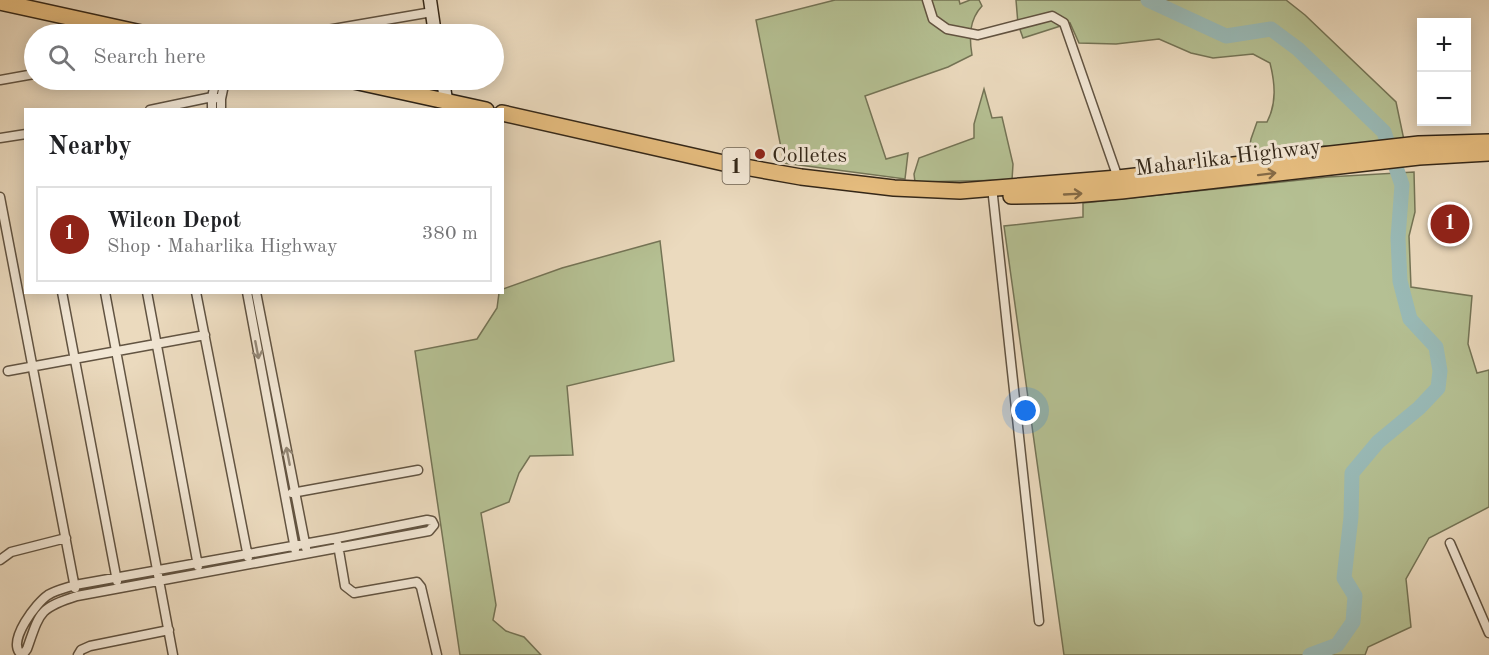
<!DOCTYPE html>
<html lang="en">
<head>
<meta charset="utf-8">
<style>
	body { margin:0; font-family:"Old Standard TT",serif; background:#f2f2f2; color:#202124 }
	.controls { position:absolute; right:18px; top:18px; display:grid; overflow:hidden; border-radius:0px; box-shadow:0 3px 15px #0003 }
	.controls button { width:54px; height:54px; display:grid; place-items:center; padding:0; border:0; border-bottom:2px solid #e0e0e0; background:#fff; color:#202124; font:30px sans-serif }
	.you { position:absolute; left:1026px; top:411px; width:21px; height:21px; margin:-15px; border:4px solid #fff; border-radius:50%; background:#1a73e8; box-shadow:0 0 0 9px #1a73e833 }
	.badge { display:grid; place-items:center; width:39px; height:39px; border-radius:50%; background:#8f2418; color:#fff; font-size:20px; font-weight:700 }
	.pin { position:absolute; translate:-50% -50%; border:3px solid #fff; box-shadow:0 2px 6px #0006 }
	.list { margin:0; padding:0; list-style:none }
	h2 { display:flex; justify-content:space-between; align-items:center; height:78px; margin:0; padding:0 24px; font-size:26px }
	h2 small { font-size:20px; font-weight:400; color:#757577 }
	.list li { display:grid; grid-template-columns:39px 1fr auto; gap:18px; align-items:center; box-sizing:border-box; height:96px; margin:0 12px 12px; padding:0 12px; border:2px solid #e0e0e0; border-radius:0px }
	.list b { display:block; font-size:22px; white-space:nowrap }
	.list p { margin:0; font-size:20px; white-space:nowrap; color:#757577 }
	.list em { font-size:20px; font-style:normal; color:#757577 }
	.icon { flex:none; width:33px; height:33px; fill:none; stroke:currentColor; stroke-width:2; stroke-linecap:round; stroke-linejoin:round }
	.map { position:relative; flex:none; width:1489px; height:655px; overflow:hidden }
	.search { position:absolute; background:#fff; box-shadow:0 3px 15px #0003; left:24px; top:24px; width:480px; height:66px; display:flex; align-items:center; gap:15px; box-sizing:border-box; padding:0 21px; border-radius:33px; color:#757577; font-size:22px }
	.panel { position:absolute; background:#fff; box-shadow:0 3px 15px #0003; left:24px; top:108px; width:480px; height:186px; border-radius:0px }
	.map>svg:first-child { display:block }
	.green { fill:#b5c093; stroke:#747456; stroke-width:1.5 }
	.lines { fill:none; stroke-linecap:round; stroke-linejoin:round }
	.river { stroke:#99bab7; stroke-width:15 }
	.street-casing { stroke:#625442; stroke-width:11 }
	.secondary-casing { stroke:#342718; stroke-width:15 }
	.highway-casing { stroke:#342718; stroke-width:18 }
	.street { stroke:#f2e7d5; stroke-width:8 }
	.secondary { stroke:#f2e7d5; stroke-width:12 }
	.highway { stroke:#e6bd7f; stroke-width:15 }
	.oneway { stroke:#846a46 }
	.oneway2 { stroke:#938776 }
	.poi-dot { fill:#8f2418; stroke:#f2e7d5; stroke-width:2 }
	.labels { text-anchor:middle; stroke-width:6; stroke-linejoin:round; paint-order:stroke }
	.shield { fill:#f2e7d5; stroke:#6d6151; stroke-width:1.5 }
	.shield-label { font-size:21px; font-weight:bold; fill:#342718 }
	.poi-label { font-size:22px; fill:#342718; stroke:#f2e7d5; text-anchor:start }
	.street-label { font-size:22px; fill:#342718; stroke:#f2e7d5 }
</style>
</head>
<body>
<div class="map">
<svg width="1489" height="655" viewBox="0 0 1489 655">
	<rect width="100%" height="100%" fill="#ebdabe"/>
	<filter id="stains"><feTurbulence type="fractalNoise" baseFrequency=".00333" numOctaves="4"/><feColorMatrix values="0 0 0 0 .2 0 0 0 0 .09 0 0 0 0 .02 0 0 0 .5 -.17"/></filter>
	<radialGradient id="worn" r=".72"><stop offset=".6" stop-color="#630" stop-opacity="0"/><stop offset="1" stop-color="#630" stop-opacity=".3"/></radialGradient>
	<!-- green -->
	<path class="green" d="M835 0H959L960 4 970 0H979L982 6C969 20 969 37 972 55L948 67 865 96 886 159 908 153 905 179 784 163 756 20Z
		M1016 0H1286L1305 15 1396 102 1404 140 1337 147 1324 146 1311 149 1248 157 1251 139 1257 122H1267C1277 103 1275 83 1270 63L1253 54 1213 58 1191 53 1159 39 1116 44 1079 43 1070 23 1023 38 1018 24Z
		M984 89 992 118 1002 117 1013 164 1012 180 915 182 914 174 919 158 974 138V124Z
		M1414 172 1415 212 1409 236 1411 287 1472 296 1468 344 1477 373 1489 370V507L1429 538 1406 579 1411 627 1368 647 1365 655H1064L1004 226 1083 217V203L1328 177Z
		M660 241 674 361 567 386 573 455 530 456 519 473 509 502 481 513 496 605 493 620 506 631 524 637 541 655H460L415 351 477 339 497 308 499 293 502 292 503 289 562 268Z"/>
	<g class="lines">
		<!-- river -->
		<path class="river" d="M1148 0 1226 36 1271 29 1298 49 1384 132 1402 185 1398 238 1400 281 1410 319 1436 347 1440 371 1438 388 1419 408 1378 442 1352 473 1351 517 1344 578 1355 596 1353 622 1337 645 1310 655"/>
		<defs>
			<path id="street" d="M927 0 933 19 947 29 978 35 1052 16 1064 23 1118 178
				M304 34 432 12
				M0 80 34 74
				M150 110 212 97 221 99
				M212 110V97L216 80
				M221 110V99L225 80
				M0 138 26 134
				M992 187 1039 621
				M0 197 75 588
				M62 292 117 581
				M105 292 173 655
				M147 292 198 566
				M196 292 248 557
				M247 292 295 549
				M256 292 306 548
				M8 371 205 335
				M292 493 418 470
				M427 520 432 521 434 525 429 531 77 596C39 608 40 612 27 649L24 653H20C8 640 36 603 48 595 56 590 66 588 75 585L337 538Z
				M1450 543 1489 633
				M338 545 345 586 354 593 417 582 421 587 437 655
				M0 560 11 552 66 538
				M78 655 81 650 90 646 169 630"/>
			<path id="secondary" d="M430 0 435 34
				M443 80 446 100"/>
			<path id="highway" d="M0 2 146 34
				M349 80 486 110
				M502 113 728 164 801 177 894 188 960 191 1118 178 1419 144 1489 142
				M1011 196 1073 195 1121 191 1419 157 1489 153"/>
		</defs>
		<!-- street casing -->
		<use href="#street" class="street-casing"/>
		<!-- secondary casing -->
		<use href="#secondary" class="secondary-casing"/>
		<!-- highway casing -->
		<use href="#highway" class="highway-casing"/>
		<!-- street -->
		<use href="#street" class="street"/>
		<!-- secondary -->
		<use href="#secondary" class="secondary"/>
		<!-- highway -->
		<use href="#highway" class="highway"/>
	</g>
	<!-- one-way arrows -->
	<defs><path id="oneway-shaft" d="M-6 0H5M1.5-3L5.5 0L1.5 3" fill="none" stroke-width="1.6" stroke-linecap="round" stroke-linejoin="round" transform="scale(1.5)"/></defs>
	<g class="oneway">
		<use href="#oneway-shaft" transform="translate(1267 174) rotate(-7)"/>
		<use href="#oneway-shaft" transform="translate(1073 194) rotate(-3)"/>
	</g>
	<g class="oneway2">
		<use href="#oneway-shaft" transform="translate(257 350) rotate(79)"/>
		<use href="#oneway-shaft" transform="translate(288 456) rotate(-101)"/>
	</g>
	<!-- markers -->
	<circle class="poi-dot" cx="760" cy="154" r="6"/>
	<g class="labels">
		<!-- shield labels -->
		<rect class="shield" x="722.5" y="148" width="27" height="36" rx="4.5"/>
		<g class="shield-label">
			<text x="736" y="173">1</text>
		</g>
		<!-- poi labels -->
		<g class="poi-label">
			<text x="772" y="162">Colletes</text>
		</g>
		<!-- street labels -->
		<g class="street-label">
			<text transform="translate(1228 156) rotate(-7)" y="8">Maharlika Highway</text>
		</g>
	</g>
	<rect width="100%" height="100%" filter="url(#stains)"/>
	<rect width="100%" height="100%" fill="url(#worn)"/>
</svg>
<div class="controls">
<button>+</button>
<button>−</button>
</div>
<div class="you"></div>
<div class="pin badge" style="left:1450px;top:224px">1</div>
<div class="search"><svg class="icon" aria-label="search" viewBox="0 0 24 24"><circle cx="10" cy="10" r="6"/><path d="M15 15l6 6"/></svg>Search here</div>
<section class="panel">
<h2>Nearby<small></small></h2>
<ul class="list">
<li><span class="badge">1</span><div><b>Wilcon Depot</b><p>Shop · Maharlika Highway</p></div><em>380 m</em></li>
</ul>
</section>
</div>
</body>
</html>
